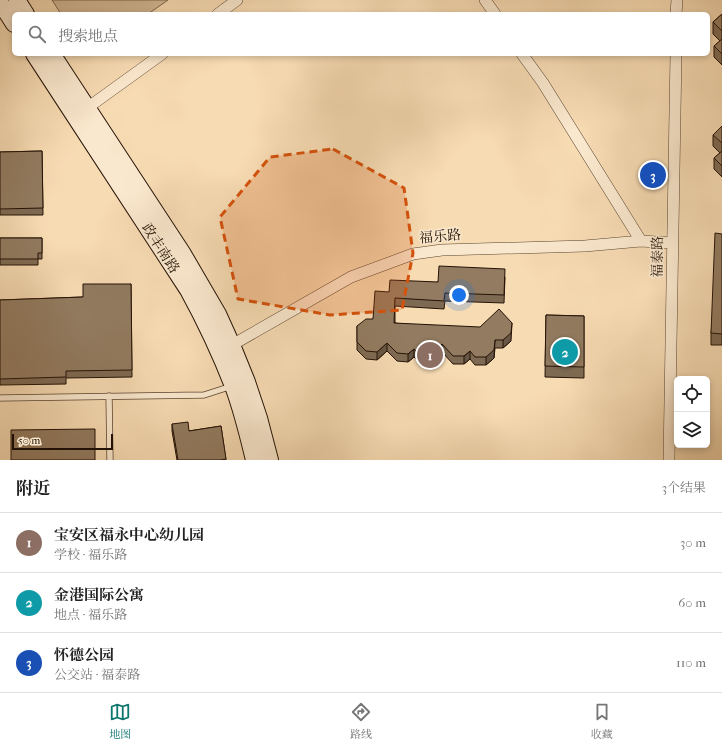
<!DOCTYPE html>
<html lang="zh">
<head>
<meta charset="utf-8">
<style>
	body { margin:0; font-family:"IM FELL French Canon","Noto Serif SC",serif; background:#f6f6f6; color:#222 }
	.controls { position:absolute; right:12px; bottom:12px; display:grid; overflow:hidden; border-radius:6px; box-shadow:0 2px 6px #0003 }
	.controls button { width:36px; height:36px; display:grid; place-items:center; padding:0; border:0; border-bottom:1px solid #e0e0e0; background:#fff; color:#222; font:20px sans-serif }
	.scale { position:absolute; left:12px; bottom:10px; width:101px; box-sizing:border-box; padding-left:4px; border:2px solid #241206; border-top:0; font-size:11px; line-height:14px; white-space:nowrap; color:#241206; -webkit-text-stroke:3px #fae8ce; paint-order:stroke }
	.you { position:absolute; left:459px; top:295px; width:14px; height:14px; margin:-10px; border:3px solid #fff; border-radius:50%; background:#1a73e8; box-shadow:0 0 0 6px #1a73e833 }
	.badge { display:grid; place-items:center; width:26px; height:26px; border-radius:50%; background:#0f766e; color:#fff; font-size:13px; font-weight:700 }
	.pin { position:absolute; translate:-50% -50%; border:2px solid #fff; box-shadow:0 1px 4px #0006 }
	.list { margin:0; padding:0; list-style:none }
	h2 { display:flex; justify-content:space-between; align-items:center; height:52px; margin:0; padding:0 16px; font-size:17px }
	h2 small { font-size:13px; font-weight:400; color:#767676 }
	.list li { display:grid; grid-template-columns:26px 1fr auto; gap:12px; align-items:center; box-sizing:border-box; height:60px; padding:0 16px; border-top:1px solid #e0e0e0 }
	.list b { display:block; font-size:15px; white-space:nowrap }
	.list p { margin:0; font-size:13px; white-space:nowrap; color:#767676 }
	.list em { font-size:13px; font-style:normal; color:#767676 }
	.icon { flex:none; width:22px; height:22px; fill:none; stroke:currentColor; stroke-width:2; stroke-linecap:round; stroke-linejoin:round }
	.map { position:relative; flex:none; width:722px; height:460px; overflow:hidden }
	.search { position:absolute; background:#fff; box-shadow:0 2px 6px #0003; left:12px; right:12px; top:12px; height:44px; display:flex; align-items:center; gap:10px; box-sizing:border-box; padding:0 14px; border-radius:6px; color:#767676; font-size:15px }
	.sheet { height:232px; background:#fff }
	nav { display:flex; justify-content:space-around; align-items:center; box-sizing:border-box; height:56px; border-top:1px solid #e0e0e0; background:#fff; font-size:11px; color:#767676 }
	nav a { display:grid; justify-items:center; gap:2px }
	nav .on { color:#0f766e }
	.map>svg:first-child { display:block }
	.green { fill:#d3b996; stroke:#7c664e }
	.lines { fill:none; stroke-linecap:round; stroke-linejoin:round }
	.lane-casing { stroke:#594431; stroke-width:7 }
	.street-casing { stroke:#594431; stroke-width:12 }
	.secondary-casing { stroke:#241206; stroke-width:18 }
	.lane { stroke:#fae8ce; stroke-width:5.5 }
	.street { stroke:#fae8ce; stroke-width:11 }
	.secondary { stroke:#fae8ce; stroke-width:16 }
	.wall { fill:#7e6a53; stroke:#241206 }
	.shaded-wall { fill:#665643; stroke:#241206 }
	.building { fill:#927b60; stroke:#241206 }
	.marked { fill:#d4520b; fill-opacity:0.2; stroke:#d4520b; stroke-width:3; stroke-dasharray:8 5; stroke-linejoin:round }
	.labels { text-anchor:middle; stroke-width:3; stroke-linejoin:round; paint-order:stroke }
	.street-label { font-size:14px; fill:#241206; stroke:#fae8ce }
</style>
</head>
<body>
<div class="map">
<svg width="722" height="460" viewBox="0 0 722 460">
	<rect width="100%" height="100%" fill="#f7dbb3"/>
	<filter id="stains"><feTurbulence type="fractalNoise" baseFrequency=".005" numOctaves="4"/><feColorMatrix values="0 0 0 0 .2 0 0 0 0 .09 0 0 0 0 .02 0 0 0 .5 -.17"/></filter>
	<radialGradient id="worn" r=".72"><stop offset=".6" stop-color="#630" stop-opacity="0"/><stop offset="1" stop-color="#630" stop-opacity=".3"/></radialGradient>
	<!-- green -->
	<path class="green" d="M52 0H168L148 14H61Z"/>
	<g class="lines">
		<defs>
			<path id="lane" d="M109 396 110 460
				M0 398 204 395 232 386"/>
			<path id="street" d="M485 0 495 14
				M218 14 237 0
				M676 14 677 0
				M522 54 543 83 641 241
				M83 111 162 54
				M232 345 351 277 413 254 442 250 585 246 641 241 672 243
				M669 460 676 54"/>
			<path id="secondary" d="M17 0 26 14
				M0 2 14 24
				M34 54 188 290C205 321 220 353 233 386 242 410 248 435 254 460
				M52 54 183 254 218 314 232 345 247 382 259 418 270 460"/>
		</defs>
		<!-- lane casing -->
		<use href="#lane" class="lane-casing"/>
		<!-- street casing -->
		<use href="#street" class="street-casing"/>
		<!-- secondary casing -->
		<use href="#secondary" class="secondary-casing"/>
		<!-- lane -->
		<use href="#lane" class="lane"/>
		<!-- street -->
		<use href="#street" class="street"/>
		<!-- secondary -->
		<use href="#secondary" class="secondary"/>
	</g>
	<!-- wall -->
	<path class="wall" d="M722 14V65L714 57V46L720 41 713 34V22Z
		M722 126V177L714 169V158L720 153 713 146V135Z
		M42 151 43 215H0V152Z
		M722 234V345H711V333Z
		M0 238H42V259H38V265H0Z
		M505 277 504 303 445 301 444 309 395 306V323L511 341 503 348H495L494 358 486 365H475L470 359 464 364H453L442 352 430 363 419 362 414 357 408 362 397 361 387 351 377 360 366 359 357 350V326L373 319 389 292 438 282Z
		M131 284 132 377 66 378V384L0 385V300L83 297Z
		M546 315 584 316V378L545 377Z
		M172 424 189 431 221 426 226 460H177L172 431Z"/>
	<!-- shaded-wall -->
	<path class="shaded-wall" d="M512 323 511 341 503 348V340Z
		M495 340 494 358 486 365V357Z
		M387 343V351L377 360V352Z
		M442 344V352L430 363V355Z
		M414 349V357L408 362V354Z
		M470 351V359L464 364V356Z"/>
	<!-- building -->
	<path class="building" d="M722 14V31L713 22Z
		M722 39V54L714 46Z
		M722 126V143L713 135Z
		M42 151 43 208 0 209V152Z
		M722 151V166L714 158Z
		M715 233 722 234V334L711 333Z
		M0 238H42V253H38V259H0Z
		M439 266 505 269 504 295 445 293 444 301 395 298 394 323 480 327 499 309 512 323 511 333 503 340H495L494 350 486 357H475L470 351 464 356H453L442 344 430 355 419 354 414 349 408 354 397 353 387 343 377 352 366 351 357 342V326L366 319H373L375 291 389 292 390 280 438 282Z
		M83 284H131L132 370 66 371V377L0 379V300L83 297Z
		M546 315 584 316V367L545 366Z
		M188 422 189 431 221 426 226 459 220 460H178L172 424Z
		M95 429V460H11V430Z"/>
	<!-- marked area -->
	<path class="marked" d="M333 149 404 188 413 253 402 310 330 315 238 299 220 217 270 157Z"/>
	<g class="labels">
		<!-- street labels -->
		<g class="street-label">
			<text transform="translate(440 236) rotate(-5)" y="5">福乐路</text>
			<text transform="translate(161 248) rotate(57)" y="5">政丰南路</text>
			<text transform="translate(657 257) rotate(-89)" y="5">福泰路</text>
		</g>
	</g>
	<rect width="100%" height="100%" filter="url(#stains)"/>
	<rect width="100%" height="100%" fill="url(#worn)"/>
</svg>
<div class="controls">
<button><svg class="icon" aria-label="locate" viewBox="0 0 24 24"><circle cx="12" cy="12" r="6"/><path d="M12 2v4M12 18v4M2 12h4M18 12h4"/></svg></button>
<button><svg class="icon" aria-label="layers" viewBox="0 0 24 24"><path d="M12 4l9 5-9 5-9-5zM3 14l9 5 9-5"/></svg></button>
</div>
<div class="scale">50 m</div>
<div class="you"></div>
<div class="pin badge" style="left:430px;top:355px;background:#8d6e63">1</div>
<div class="pin badge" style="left:565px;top:352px;background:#0f9aa8">2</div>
<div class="pin badge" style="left:653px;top:175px;background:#1a4fb4">3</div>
<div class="search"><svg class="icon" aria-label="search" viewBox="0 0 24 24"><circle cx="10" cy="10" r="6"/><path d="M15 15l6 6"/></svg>搜索地点</div>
</div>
<section class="sheet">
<h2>附近<small>3个结果</small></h2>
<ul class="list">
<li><span class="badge" style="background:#8d6e63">1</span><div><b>宝安区福永中心幼儿园</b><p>学校 · 福乐路</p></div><em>30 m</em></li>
<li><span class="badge" style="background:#0f9aa8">2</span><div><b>金港国际公寓</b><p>地点 · 福乐路</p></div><em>60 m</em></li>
<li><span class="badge" style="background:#1a4fb4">3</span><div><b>怀德公园</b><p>公交站 · 福泰路</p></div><em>110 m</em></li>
</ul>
</section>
<nav>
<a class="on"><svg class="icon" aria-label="map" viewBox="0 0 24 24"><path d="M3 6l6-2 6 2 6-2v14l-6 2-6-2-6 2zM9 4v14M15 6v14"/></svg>地图</a>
<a><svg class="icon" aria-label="directions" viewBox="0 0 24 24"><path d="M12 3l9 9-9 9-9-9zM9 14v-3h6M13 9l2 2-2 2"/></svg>路线</a>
<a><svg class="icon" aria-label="saved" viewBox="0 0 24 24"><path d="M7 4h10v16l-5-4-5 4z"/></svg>收藏</a>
</nav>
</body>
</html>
